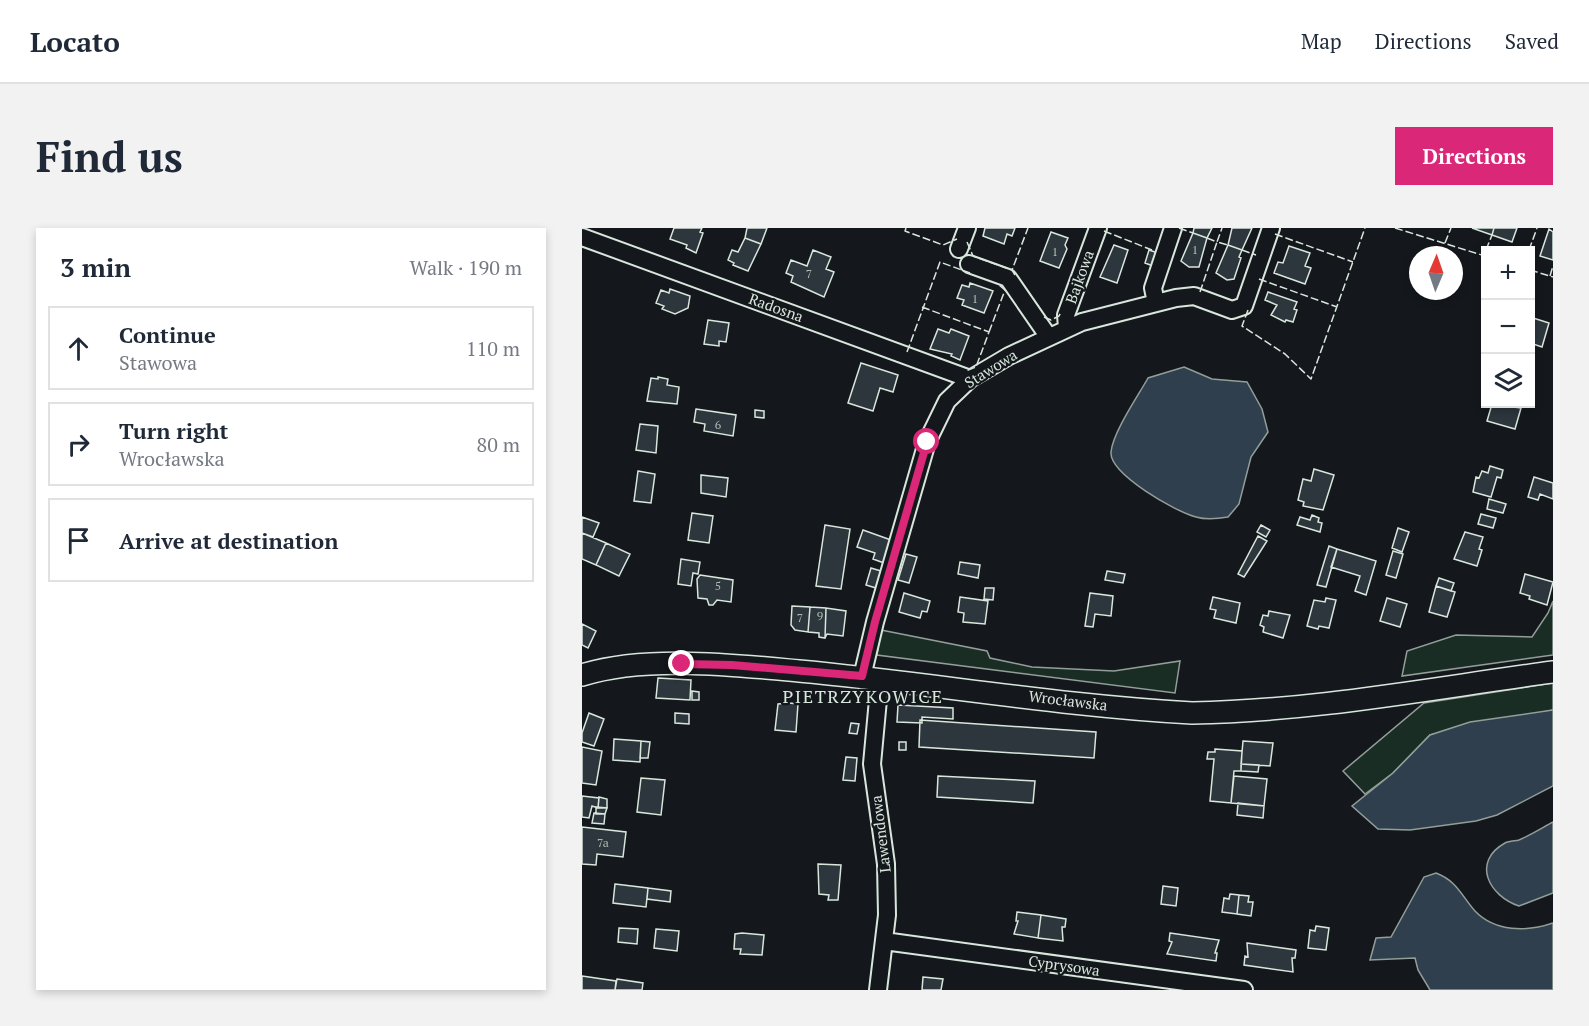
<!DOCTYPE html>
<html lang="en">
<head>
<meta charset="utf-8">
<style>
	body { margin:0; font-family:"PT Serif",serif; background:#f2f2f3; color:#1f2937 }
	.controls { position:absolute; right:18px; top:18px; display:grid; overflow:hidden; border-radius:0px; box-shadow:0 3px 9px #0003 }
	.controls button { width:54px; height:54px; display:grid; place-items:center; padding:0; border:0; border-bottom:2px solid #e0e1e3; background:#fff; color:#1f2937; font:30px sans-serif }
	.compass { position:absolute; left:827px; top:18px; width:54px; height:54px; border-radius:50%; background:#fff; box-shadow:0 3px 9px #0003; rotate:2deg }
	.stop { position:absolute; width:18px; height:18px; margin:-14px; border:4px solid #db2777; border-radius:50%; background:#fff }
	.stop.end { background:#db2777; border-color:#fff; box-shadow:0 2px 6px #0008 }
	.list { margin:0; padding:0; list-style:none }
	h2 { display:flex; justify-content:space-between; align-items:center; height:78px; margin:0; padding:0 24px; font-size:26px }
	h2 small { font-size:20px; font-weight:400; color:#747a83 }
	.list li { display:grid; grid-template-columns:39px 1fr auto; gap:18px; align-items:center; box-sizing:border-box; height:84px; margin:0 12px 12px; padding:0 12px; border:2px solid #e0e1e3; border-radius:0px }
	.list b { display:block; font-size:22px; white-space:nowrap }
	.list p { margin:0; font-size:20px; white-space:nowrap; color:#747a83 }
	.list em { font-size:20px; font-style:normal; color:#747a83 }
	.icon { flex:none; width:33px; height:33px; fill:none; stroke:currentColor; stroke-width:2; stroke-linecap:round; stroke-linejoin:round }
	.map { position:relative; flex:none; width:971px; height:762px; overflow:hidden; border-radius:0px }
	header { display:flex; align-items:center; gap:36px; box-sizing:border-box; height:84px; padding:0 30px; background:#fff; border-bottom:2px solid #e0e1e3 }
	header strong { font-size:28px }
	nav { display:flex; gap:33px; margin-inline-start:auto; font-size:21px }
	.intro { display:flex; align-items:center; justify-content:space-between; box-sizing:border-box; height:144px; padding:0 36px }
	h1 { margin:0; font-size:42px }
	.button { padding:15px 27px; border-radius:0px; background:#db2777; color:#fff; font-size:21px; font-weight:700 }
	main { display:flex; gap:36px; padding:0 36px }
	aside { flex:1; background:#fff; border-radius:0px; box-shadow:0 3px 9px #0003 }
	.map>svg:first-child { display:block }
	.green { fill:#1a2d24; stroke:#939e99; stroke-width:1.5 }
	.water { fill:#2f3f4d; stroke:#939e99; stroke-width:1.5 }
	.building { fill:#2c363c; stroke:#d8e6dc; stroke-width:1.5 }
	.lines { fill:none; stroke-linecap:round; stroke-linejoin:round }
	.minor-casing { stroke:#d8e6dc; stroke-width:20 }
	.major-casing { stroke:#d8e6dc; stroke-width:24 }
	.minor { stroke:#14181c; stroke-width:16 }
	.major { stroke:#14181c; stroke-width:21 }
	.fence { stroke:#d8e6dc; stroke-width:1.5; stroke-dasharray:8 3; stroke-linecap:butt }
	.route { stroke:#db2777; stroke-width:8 }
	.labels { text-anchor:middle; stroke-width:4.5; stroke-linejoin:round; paint-order:stroke }
	.number-label { font-size:12px; fill:#adbab4 }
	.street-label { font-size:15px; fill:#d8e6dc; stroke:#14181c }
	.quarter-label { font-size:18px; letter-spacing:1.5px; fill:#d8e6dc; stroke:#14181c }
</style>
</head>
<body>
<header>
<strong>Locato</strong>
<nav><a>Map</a><a>Directions</a><a>Saved</a></nav>
</header>
<div class="intro"><h1>Find us</h1><a class="button">Directions</a></div>
<main>
<aside>
<h2>3 min<small>Walk · 190 m</small></h2>
<ul class="list">
<li><svg class="icon" aria-label="ahead" viewBox="0 0 24 24"><path d="M12 20V5M6 11l6-6 6 6"/></svg><div><b>Continue</b><p>Stawowa</p></div><em>110 m</em></li>
<li><svg class="icon" aria-label="right" viewBox="0 0 24 24"><path d="M7 20v-9h11M14 6l5 5-5 5"/></svg><div><b>Turn right</b><p>Wrocławska</p></div><em>80 m</em></li>
<li><svg class="icon" aria-label="arrive" viewBox="0 0 24 24"><path d="M6 21V4h12l-3 4 3 4H6"/></svg><div><b>Arrive at destination</b></div></li>
</ul>
</aside>
<div class="map">
<svg width="971" height="762" viewBox="0 0 971 762">
	<rect width="100%" height="100%" fill="#14181c"/>
	<!-- green -->
	<path class="green" d="M971 373V427L820 448 825 423 874 407 950 409 966 385Z
		M299 402 405 423 408 430 450 439 532 443 598 433 593 465 295 427Z
		M971 455V482L848 507 811 545 783 566 761 543 842 475Z"/>
	<!-- water -->
	<path class="water" d="M602 139 630 151 665 154 680 181 686 204 669 229 657 276 646 289C635 291 624 292 614 289 594 284 527 246 529 224 531 204 556 168 566 150Z
		M971 482V558L915 587 894 593 828 602 796 601 770 578 811 545 848 507 888 494Z
		M971 594V665L937 678C907 668 889 634 923 615 927 613 933 613 937 612 949 607 960 600 971 594Z
		M854 645C875 653 879 667 893 683 913 704 945 704 971 695V762H848L836 742 833 730 788 732 794 710 809 709 842 649Z"/>
	<!-- building -->
	<path class="building" d="M92 0H120L118 4 121 5 114 25 104 20 105 17 88 11Z
		M165 0H185L179 16 163 10Z
		M403 0H433L430 8 425 6 422 16 401 8Z
		M612 0H630L625 10 611 5Z
		M650 0H670L660 22 646 17Z
		M890 0H912L910 7Z
		M912 0H935L930 14 910 7Z
		M967 1 971 4V32L958 28Z
		M469 4 486 10 483 17 485 21 477 40 458 33Z
		M611 5 625 10 617 39H607L599 33Z
		M163 10 179 16 166 43 151 37 152 35 146 32 150 22 156 24Z
		M532 17 546 22 535 55 518 49Z
		M646 17 660 22 657 29 659 30 652 51 645 52 634 45Z
		M707 18 728 25 723 38 729 40 723 56 692 45 696 34 701 35Z
		M231 22 249 29 244 41 252 44 242 69 209 54 211 48 204 45 209 32 225 38Z
		M567 22 576 25 571 38 563 35Z
		M388 55 411 63 402 85 380 77 382 72 375 70 380 57 387 59Z
		M88 61 108 68 106 80 93 86 80 81 82 78 74 75 79 62 87 65Z
		M686 64 715 74 712 81 715 82 711 94 704 92 703 94 689 87 695 77 683 72Z
		M948 89 967 95 960 119 948 115Z
		M126 92 147 95 144 114 137 113V118L122 116Z
		M356 101 367 105 369 101 387 108 378 132 369 128 370 126 348 121Z
		M279 135 316 147 311 164 298 160 291 183 266 175Z
		M76 149 86 151 85 157 97 159 95 176 65 173 69 150 76 151Z
		M910 176 939 180 933 201 905 193Z
		M114 181 154 187 151 208 122 203 123 196 112 194Z
		M173 182 182 183V190L173 189Z
		M58 196 76 198 74 225 54 222Z
		M908 238 921 242 919 250 915 249 909 269 891 264 894 249 897 250 900 243 906 245Z
		M732 241 752 247 741 282 721 278 722 274 716 272 721 251 729 253Z
		M56 243 73 246 69 275 52 273Z
		M119 247 146 250 144 269 119 265Z
		M952 249 971 255V271L958 266 956 272 946 269Z
		M907 271 924 276 921 285 905 281Z
		M110 285 131 288 127 315 106 312Z
		M899 286 914 290 911 300 896 296Z
		M730 287 737 290 736 294 740 295 738 304 715 297 718 289 728 292Z
		M0 289 17 295 11 309 0 305Z
		M243 297 268 301 259 361 234 358Z
		M679 297 688 302 684 309 675 304Z
		M816 300 827 304 820 324 810 320Z
		M281 302 309 312 302 335 291 331 293 325 275 319Z
		M883 304 901 309 897 321 900 322 895 338 872 331Z
		M0 305 24 315 14 337 0 331Z
		M676 308 685 313 662 349 656 346Z
		M24 315 48 326 37 348 14 337Z
		M747 318 755 321 744 359 735 357Z
		M755 321 794 333 784 367 773 363 778 348 749 339Z
		M811 323 821 326 814 350 804 347Z
		M324 326 335 329 327 355 316 352Z
		M99 331 118 334 116 346 111 345 109 358 96 356Z
		M378 334 398 337 396 350 376 346Z
		M289 340 299 343 294 360 284 357Z
		M525 343 543 346 541 355 523 352Z
		M943 346 971 354 965 377 947 371 948 368 938 365Z
		M118 347 151 352 149 374 135 372 131 377H127L125 371 116 370 115 351Z
		M857 350 872 355 869 363 854 358Z
		M854 358 873 364 865 389 847 384Z
		M403 360H412L411 372 402 371Z
		M322 365 348 373 345 384 340 383 338 390 317 384Z
		M508 365 531 368 529 388 513 386 511 399 503 398Z
		M378 369 406 373 403 396 381 394 382 385 376 384Z
		M631 369 658 375 654 395 632 390 634 382 628 381Z
		M744 370 754 372 747 400 737 398 736 401 725 398 732 372 743 374Z
		M805 370 825 376 818 399 798 393Z
		M210 378 228 379 226 404 213 402 209 397Z
		M228 379 244 380 243 410 237 409V405L226 404Z
		M244 380 264 383 261 408 245 406 243 410Z
		M687 383 708 387 701 410 681 404 682 399 678 397 681 387 686 388Z
		M0 396 14 403 6 420 0 417Z
		M76 450 109 452 108 472 74 470Z
		M110 463 117 464V472H110Z
		M207 475 216 476 214 504 193 502 196 476Z
		M316 477 371 480V491L340 489V495L315 494Z
		M7 485 22 491 12 518 0 514V505Z
		M93 485 107 486V496L93 495Z
		M338 492 514 504 512 530 337 519Z
		M269 495 277 496 275 506 267 505Z
		M32 511 59 513 58 534 31 532Z
		M59 513 68 514 66 530H58Z
		M661 513 691 515 688 538 659 536Z
		M317 514H324V522H317Z
		M0 519 20 523 14 557 0 555Z
		M633 521 660 523 659 543H652L649 575 628 573 632 531H625L626 524H633Z
		M264 529 275 530 273 553 261 552Z
		M659 536 677 537 676 544 659 543Z
		M356 548 453 553 451 575 355 569Z
		M652 548 685 551 682 578 649 575Z
		M59 550 83 552 79 587 55 584Z
		M0 568 17 570 16 580 10 578 7 590 0 589Z
		M17 569 25 571V580H16Z
		M656 575 682 578 681 590 655 587Z
		M14 579 25 580 23 586H14Z
		M12 585 23 586 22 596 10 595Z
		M0 599 44 604 41 629 15 626 14 637 0 636Z
		M236 636 259 637 256 672H246L247 667 237 666Z
		M33 656 66 660 64 679 31 675Z
		M581 658 596 660 594 678 579 676Z
		M66 660 89 663 88 674 65 671Z
		M648 666 657 667 655 686 640 684 642 670 647 671Z
		M657 667 667 668 666 674H671L669 688 655 686Z
		M435 684 459 687 456 710 432 706 436 693H434Z
		M459 687 484 691 483 699H480L481 713 456 710Z
		M734 698 747 700 744 722 726 720 728 702 733 703Z
		M37 700 56 701 55 716 36 714Z
		M74 701 97 703 95 723 72 720Z
		M160 705 182 707 180 727 158 726 159 721H152L153 706Z
		M588 705 637 712 633 725H635L634 733 585 726 590 714 587 713Z
		M665 715 714 722 713 730H710L711 744 662 737 663 728 666 729Z
		M0 748 34 753 33 762H0Z
		M341 749 361 751 359 762H340Z
		M35 751 61 755 60 762H33Z"/>
	<g class="lines">
		<defs>
			<path id="minor" d="M0 9 388 151
				M377 21 385 0
				M387 36 426 50 466 108
				M574 75 571 60 591 0
				M485 100 484 87 516 0
				M280 449 293 394 345 214 365 173 388 151 427 128 500 94 594 70 612 68 650 82 662 78 689 0
				M302 713 662 762
				M296 762 305 687 304 636 290 536 298 450"/>
			<path id="major" d="M0 447C62 427 153 437 217 443 348 455 479 478 610 485 731 483 851 460 971 444"/>
		</defs>
		<!-- minor casing -->
		<use href="#minor" class="minor-casing"/>
		<!-- major casing -->
		<use href="#major" class="major-casing"/>
		<!-- minor -->
		<use href="#minor" class="minor"/>
		<!-- major -->
		<use href="#major" class="major"/>
		<!-- fence -->
		<path class="fence" d="M324 0 323 3 361 17 375 11
			M597 0 611 5
			M813 0 903 28
			M522 3 570 22
			M693 6 771 34
			M625 10 635 14 640 0
			M385 14 391 28 430 42
			M863 15 869 0
			M660 22 674 27
			M904 22 910 7
			M947 22 955 0
			M948 42 971 49
			M433 47 430 42 446 0
			M968 48 971 38
			M677 51 755 79
			M618 64 635 14 646 17
			M340 79 407 104 394 139 384 143
			M666 82 660 98 703 126 729 151 783 0
			M462 89 469 92 477 88 479 84
			M407 104 423 62 416 56
			M325 124 358 34 388 45"/>
	</g>
	<g class="lines">
		<!-- route -->
		<path class="route" d="M100 436 150 437 280 448 293 394 345 214"/>
	</g>
	<g class="labels">
		<!-- number labels -->
		<g class="number-label">
			<text x="613" y="26">1</text>
			<text x="473" y="28">1</text>
			<text x="227" y="50">7</text>
			<text x="393" y="75">1</text>
			<text x="136" y="201">6</text>
			<text x="136" y="362">5</text>
			<text x="238" y="392">9</text>
			<text x="218" y="394">7</text>
			<text x="21" y="619">7a</text>
		</g>
		<!-- street labels -->
		<g class="street-label">
			<text transform="translate(498 49) rotate(-70)" y="5">Bajkowa</text>
			<text transform="translate(194 80) rotate(20)" y="5">Radosna</text>
			<text transform="translate(409 141) rotate(-32)" y="5">Stawowa</text>
			<text transform="translate(486 473) rotate(7)" y="5">Wrocławska</text>
			<text transform="translate(299 606) rotate(-97)" y="5">Lawendowa</text>
			<text transform="translate(482 738) rotate(8)" y="5">Cyprysowa</text>
		</g>
		<!-- quarter labels -->
		<g class="quarter-label">
			<text x="281" y="475">PIETRZYKOWICE</text>
		</g>
	</g>
</svg>
<div class="controls">
<button>+</button>
<button>−</button>
<button><svg class="icon" aria-label="layers" viewBox="0 0 24 24"><path d="M12 4l9 5-9 5-9-5zM3 14l9 5 9-5"/></svg></button>
</div>
<svg class="compass" viewBox="-18 -18 36 36"><path d="M0-13l5 13h-10z" fill="#e53935"/><path d="M0 13l5-13h-10z" fill="#747a83"/></svg>
<div class="stop" style="left:345px;top:214px"></div>
<div class="stop end" style="left:100px;top:436px"></div>
</div>
</main>
</body>
</html>
